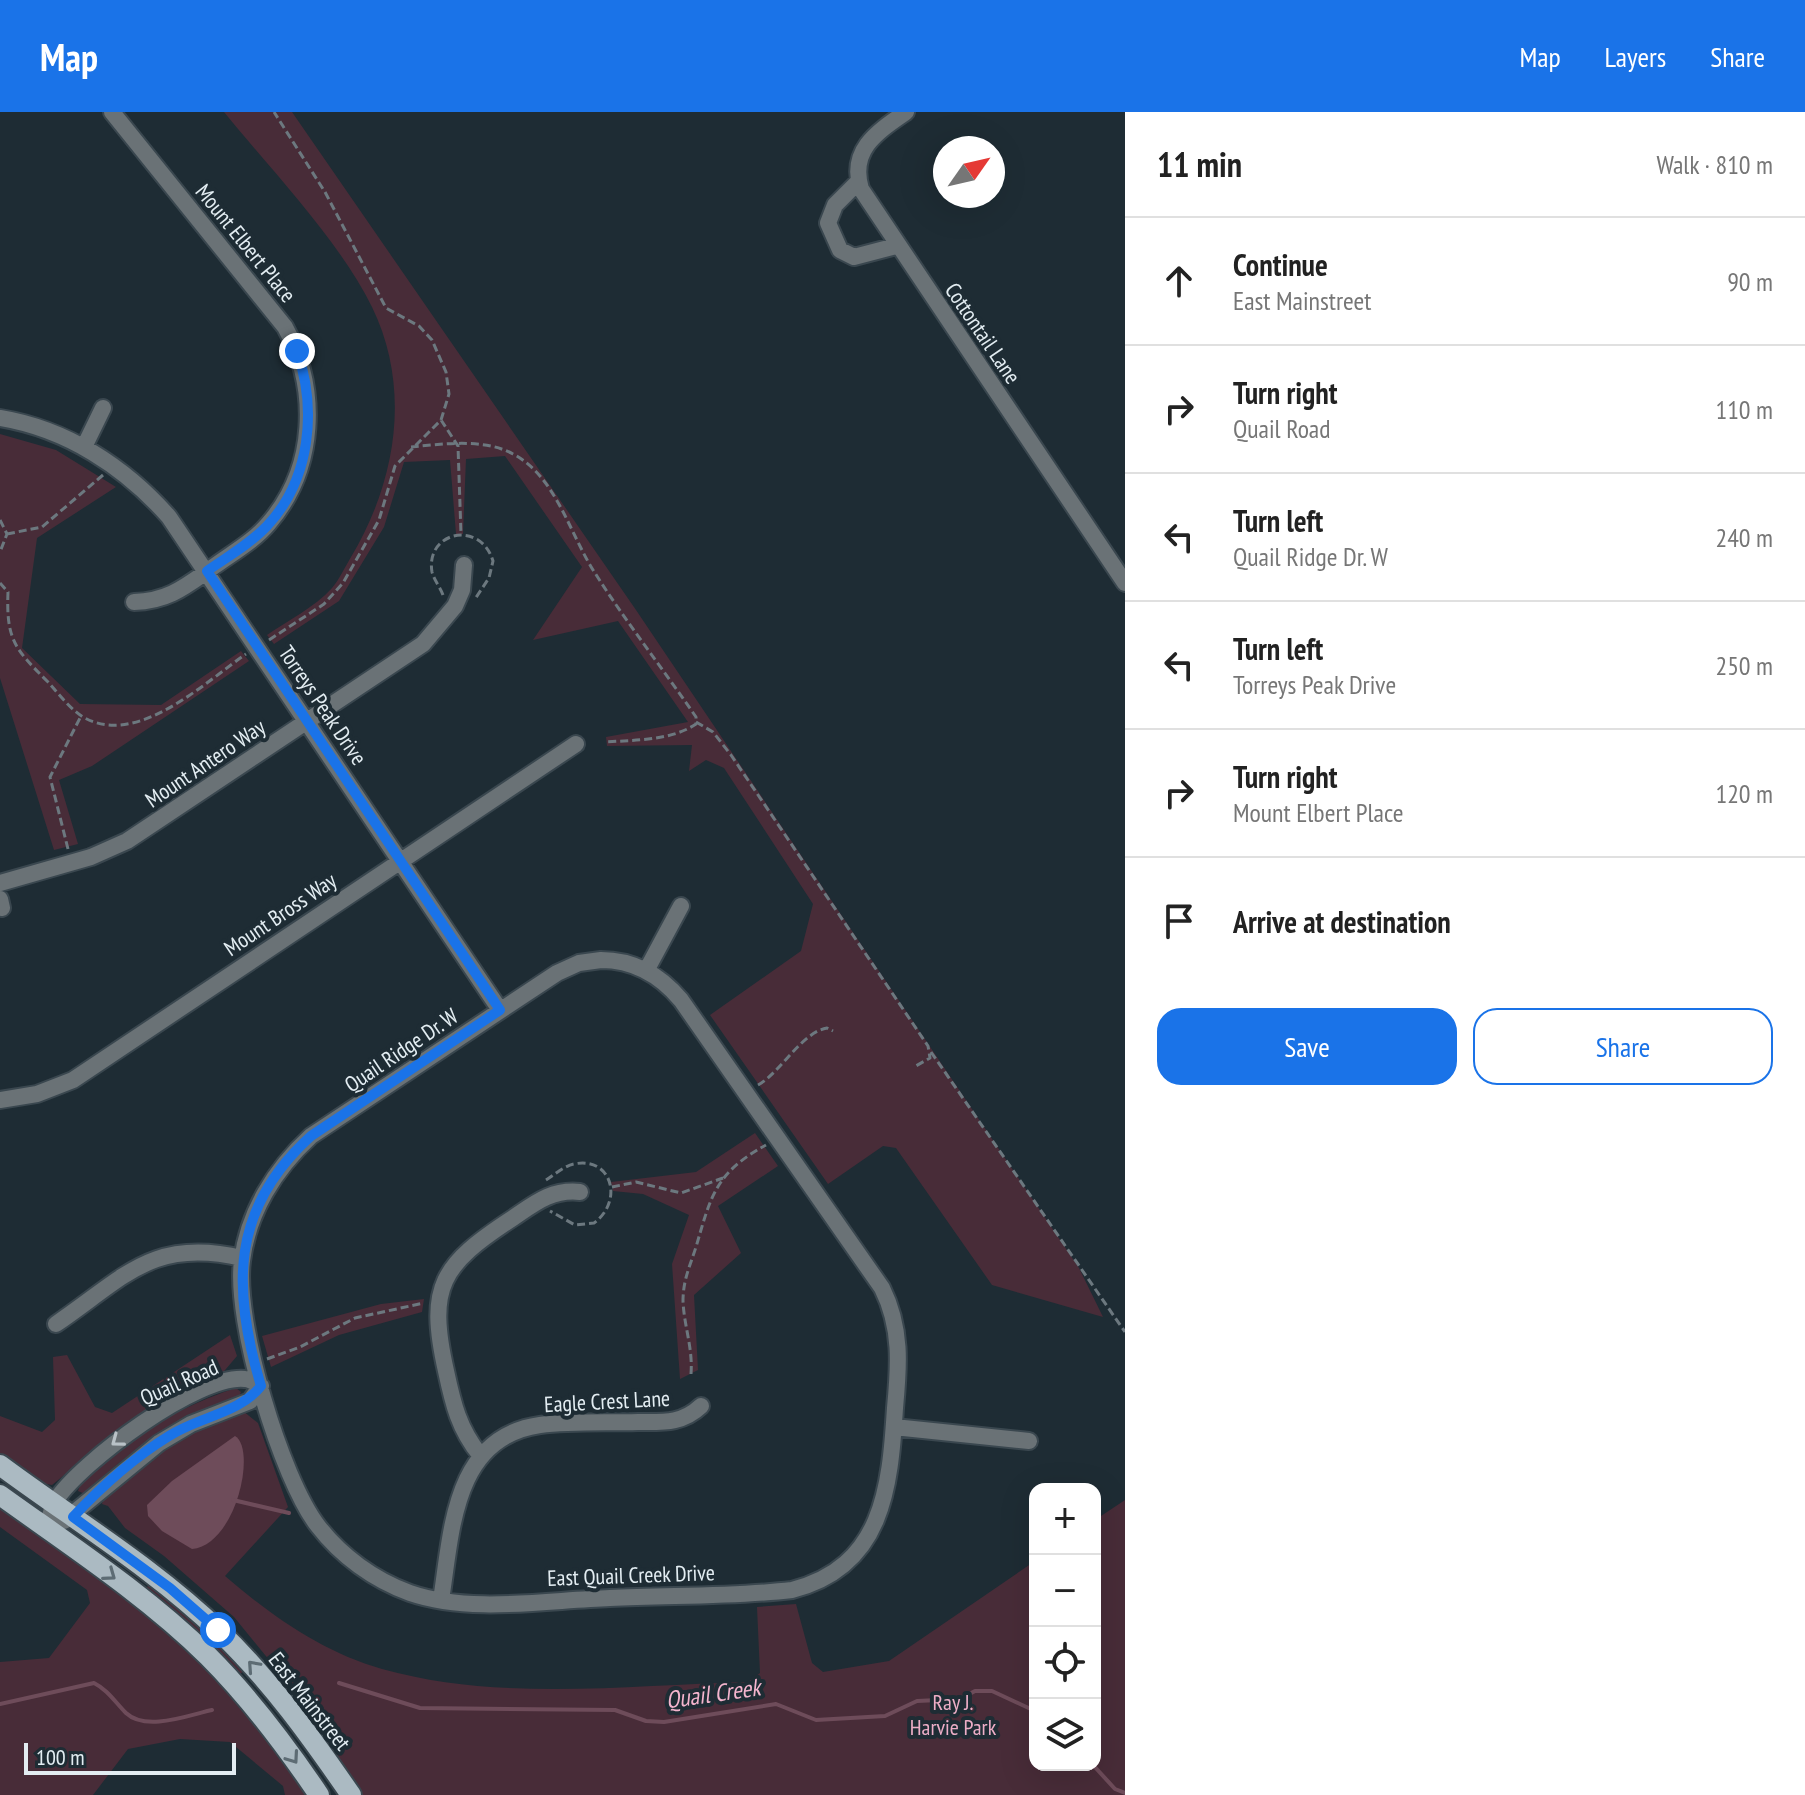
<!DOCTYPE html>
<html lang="en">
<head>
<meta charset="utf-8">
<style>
	body { margin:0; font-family:"PT Sans Narrow",sans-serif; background:#f6f6f6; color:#222 }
	.controls { position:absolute; right:24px; bottom:24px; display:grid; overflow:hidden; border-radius:16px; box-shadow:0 8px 32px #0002 }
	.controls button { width:72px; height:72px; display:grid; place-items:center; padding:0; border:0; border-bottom:2px solid #e0e0e0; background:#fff; color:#222; font:40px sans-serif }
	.compass { position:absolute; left:933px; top:24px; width:72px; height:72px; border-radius:50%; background:#fff; box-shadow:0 8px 32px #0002; rotate:56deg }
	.scale { position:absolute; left:24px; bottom:20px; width:212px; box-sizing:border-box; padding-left:8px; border:4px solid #e3edf2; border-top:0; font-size:22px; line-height:28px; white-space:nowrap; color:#e3edf2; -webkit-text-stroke:6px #1e2c34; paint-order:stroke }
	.stop { position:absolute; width:24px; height:24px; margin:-18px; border:6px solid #1a73e8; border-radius:50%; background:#fff }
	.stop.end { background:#1a73e8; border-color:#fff; box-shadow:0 2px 8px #0008 }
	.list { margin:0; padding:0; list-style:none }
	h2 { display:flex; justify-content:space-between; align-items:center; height:104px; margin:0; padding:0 32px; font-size:34px }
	h2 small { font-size:26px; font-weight:400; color:#767676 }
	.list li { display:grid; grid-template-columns:52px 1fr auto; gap:24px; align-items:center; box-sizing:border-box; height:128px; padding:0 32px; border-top:2px solid #e0e0e0 }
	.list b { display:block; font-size:30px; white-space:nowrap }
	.list p { margin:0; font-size:26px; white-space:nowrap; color:#767676 }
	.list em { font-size:26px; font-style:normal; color:#767676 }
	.actions { display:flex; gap:16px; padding:24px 32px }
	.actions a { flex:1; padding:18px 0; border:2px solid #1a73e8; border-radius:24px; text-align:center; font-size:28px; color:#1a73e8 }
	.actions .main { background:#1a73e8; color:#fff }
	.icon { flex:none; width:44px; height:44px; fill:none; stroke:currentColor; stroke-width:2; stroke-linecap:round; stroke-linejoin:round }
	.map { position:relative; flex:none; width:1125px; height:1683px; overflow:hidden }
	header { display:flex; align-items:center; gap:48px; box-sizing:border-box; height:112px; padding:0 40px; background:#1a73e8; color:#fff }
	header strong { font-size:38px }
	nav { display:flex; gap:44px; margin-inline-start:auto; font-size:28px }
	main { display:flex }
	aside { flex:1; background:#fff }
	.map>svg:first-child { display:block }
	.green { fill:#482c38 }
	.water { fill:#6e4c5a }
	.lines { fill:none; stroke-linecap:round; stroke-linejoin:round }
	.stream { stroke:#6e4c5a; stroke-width:4 }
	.minor-casing { stroke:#3a474f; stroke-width:20 }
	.major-casing { stroke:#3a474f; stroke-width:24 }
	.path { stroke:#6c787f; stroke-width:3; stroke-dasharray:8 4; stroke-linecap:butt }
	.minor { stroke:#6a7276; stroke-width:16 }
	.major { stroke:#abbac2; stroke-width:20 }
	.oneway { stroke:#b9c2c7 }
	.oneway2 { stroke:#5d6c74 }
	.route { stroke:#1a73e8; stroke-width:10 }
	.labels { text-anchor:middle; stroke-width:8; stroke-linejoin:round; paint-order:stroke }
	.street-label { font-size:22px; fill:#e3edf2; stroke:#1e2c34 }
	.park-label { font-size:22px; fill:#edaec7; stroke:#1e2c34 }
	.water-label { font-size:24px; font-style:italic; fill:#f5b5ce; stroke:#1e2c34 }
</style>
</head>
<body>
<header>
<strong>Map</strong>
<nav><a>Map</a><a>Layers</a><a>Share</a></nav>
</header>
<main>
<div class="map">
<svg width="1125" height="1683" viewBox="0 0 1125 1683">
	<rect width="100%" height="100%" fill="#1e2c34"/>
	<!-- green -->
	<path class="green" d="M224 0H292L636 498 1079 1156 1103 1205 992 1173 896 1036 883 1034 828 1072 710 903 801 839 813 792 724 656 706 648 689 659 692 633 607 634 606 625 688 610 618 509 533 528 582 455 505 344 466 347 463 422H456L450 348 404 350 384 415 339 489 274 532 267 523C287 509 315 495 332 476 339 468 345 455 351 445 396 370 412 277 372 195 339 128 271 58 224 0Z
		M0 322 56 338 116 375 37 426 22 536 80 592 161 593 241 539 249 549 92 654 59 668 78 732 54 738 0 566Z
		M755 1021 778 1054 718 1094 741 1141 694 1183 698 1258 680 1267 672 1152 689 1103 643 1082 613 1079 611 1070 696 1060Z
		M424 1187 422 1200 339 1223 271 1255 262 1224 381 1192Z
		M230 1223 237 1244 220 1264 111 1325 52 1373 41 1371 0 1342V1304L42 1320 55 1308 53 1245 67 1243 95 1295 112 1301Z
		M236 1276 241 1280 239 1285C179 1307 129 1337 85 1382L78 1379C93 1337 196 1288 236 1276Z
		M243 1299 258 1311 288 1395 225 1464C270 1503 324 1541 382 1557 500 1590 628 1573 748 1570L760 1561 757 1495 796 1492 812 1551 823 1560 889 1549 1035 1449V1653H1095V1408L1125 1388V1683H361L293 1586 297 1582 234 1505 164 1444 125 1416 108 1394 102 1392C115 1354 207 1313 243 1299Z
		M0 1395C86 1457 178 1517 246 1599 268 1626 288 1655 309 1683H285L283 1674 230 1630 180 1627 128 1637 93 1683H0V1550L49 1546 90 1491 87 1478 0 1415Z
		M150 1471 245 1558 239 1563 145 1478Z"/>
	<!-- water -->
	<path class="water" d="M235 1324C257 1337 236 1433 192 1437L162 1419 148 1404 147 1393 172 1369Z"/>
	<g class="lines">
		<!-- stream -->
		<path class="stream" d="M233 1388 289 1401
			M339 1571 420 1596 615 1598 646 1609 664 1610 776 1592 816 1608 885 1604 917 1589 960 1587 975 1579H992L1035 1599
			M0 1592 94 1571C108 1578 115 1590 126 1601 146 1620 189 1603 212 1598
			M1093 1653 1115 1677 1125 1681"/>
		<defs>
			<path id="minor" d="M112 0 285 215C319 277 316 356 269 411 255 428 234 440 216 453 187 473 170 489 134 490
				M906 0C877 20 849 38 861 77L1125 471
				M859 69 835 93 828 111 840 138 854 145 896 134
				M0 306C67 317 125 355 169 405L500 898
				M84 335 103 296
				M0 771 91 745 127 729 423 532 455 494 462 478 464 453
				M0 787 2 796
				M601 848C633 848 660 863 681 888L882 1176C902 1216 899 1254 895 1296 890 1376 883 1455 792 1478 732 1485 670 1483 610 1486 547 1488 471 1502 410 1481 374 1468 341 1444 318 1414 281 1366 234 1209 242 1149 248 1100 275 1057 311 1024L557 861 579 851Z
				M646 859 681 794
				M0 988 37 982 73 968 576 632
				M56 1212C125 1165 153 1125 242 1146
				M894 1315 1029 1329
				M480 1343C459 1317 453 1292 446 1259 427 1174 441 1153 513 1106 535 1091 552 1077 580 1080
				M64 1409 159 1331 191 1312 250 1289 261 1274
				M47 1417C49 1408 51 1396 56 1388 81 1350 198 1262 245 1267 250 1267 257 1272 261 1274
				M441 1488C452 1419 453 1325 540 1313 572 1309 606 1311 638 1310 663 1310 682 1312 701 1294"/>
			<path id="major" d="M0 1353C74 1408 154 1456 220 1520 271 1569 311 1625 351 1683
				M0 1383C71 1434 146 1483 208 1544 251 1587 286 1634 319 1683"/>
		</defs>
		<!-- minor casing -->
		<use href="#minor" class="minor-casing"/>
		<!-- major casing -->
		<use href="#major" class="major-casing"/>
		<!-- path -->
		<path class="path" d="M441 308 458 334 461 422
			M411 335C443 332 484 326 513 342 556 364 570 423 595 461 626 510 663 557 696 605V612C671 629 633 628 605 630
			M0 408 7 422 0 440
			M7 422 42 415 103 363
			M0 471 8 480C6 528 15 537 48 570 59 582 69 596 83 605 137 636 204 571 246 542
			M443 483C440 475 434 468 432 460 425 420 480 407 493 449L489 466 475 487
			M269 528 324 492 343 471 379 408 395 354 441 308 449 282 446 260 432 228 419 214 386 196 325 80 274 0
			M696 610 713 620 731 643 928 934 930 946 914 955
			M68 737 50 665 81 604
			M931 940 1125 1220
			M758 973C781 960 802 920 827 916L833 919
			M546 1068C554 1063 564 1054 574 1052 612 1044 624 1089 594 1111L575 1113 550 1099
			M612 1075 636 1070 681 1081 723 1066
			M267 1247 300 1235 355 1206 424 1191
			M691 1262C693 1236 684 1214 683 1189 683 1168 690 1154 696 1135 711 1084 715 1061 766 1033"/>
		<!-- minor -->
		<use href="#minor" class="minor"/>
		<!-- major -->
		<use href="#major" class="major"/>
	</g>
	<!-- one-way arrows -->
	<defs><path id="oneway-chevron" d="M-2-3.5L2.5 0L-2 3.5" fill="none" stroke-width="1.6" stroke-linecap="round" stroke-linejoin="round" transform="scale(2)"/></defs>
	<use class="oneway" href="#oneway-chevron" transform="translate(117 1329) rotate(143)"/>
	<g class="oneway2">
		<use href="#oneway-chevron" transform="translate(110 1463) rotate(36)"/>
		<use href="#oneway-chevron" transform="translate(253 1554) rotate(-132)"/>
		<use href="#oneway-chevron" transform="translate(293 1646) rotate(55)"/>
	</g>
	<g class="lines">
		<!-- route -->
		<path class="route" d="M218 1518 170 1476 73 1405C102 1374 133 1346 169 1324 198 1305 240 1301 261 1274 232 1177 230 1097 311 1024L500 898 207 459C227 445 250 432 267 414 311 367 317 297 297 239"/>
	</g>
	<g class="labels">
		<!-- street labels -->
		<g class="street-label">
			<text transform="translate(246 131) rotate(51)" y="8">Mount Elbert Place</text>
			<text transform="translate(983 221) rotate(56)" y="8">Cottontail Lane</text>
			<text transform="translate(323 593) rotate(56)" y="8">Torreys Peak Drive</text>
			<text transform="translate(205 651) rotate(-34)" y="8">Mount Antero Way</text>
			<text transform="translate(280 802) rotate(-34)" y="8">Mount Bross Way</text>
			<text transform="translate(401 938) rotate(-34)" y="8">Quail Ridge Dr. W</text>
			<text transform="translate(179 1270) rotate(-24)" y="8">Quail Road</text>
			<text transform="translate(607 1289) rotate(-3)" y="8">Eagle Crest Lane</text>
			<text transform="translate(631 1463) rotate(-2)" y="8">East Quail Creek Drive</text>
			<text transform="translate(310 1589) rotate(52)" y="8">East Mainstreet</text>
		</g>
		<!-- park labels -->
		<g class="park-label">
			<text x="953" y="1598">Ray J.<tspan x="953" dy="25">Harvie Park</tspan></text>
		</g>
		<!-- water labels -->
		<g class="water-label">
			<text transform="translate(713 1582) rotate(-8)" y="8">Quail Creek</text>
		</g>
	</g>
</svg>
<div class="controls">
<button>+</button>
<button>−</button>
<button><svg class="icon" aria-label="locate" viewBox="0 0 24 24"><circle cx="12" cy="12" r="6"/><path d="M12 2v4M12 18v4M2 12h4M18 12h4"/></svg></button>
<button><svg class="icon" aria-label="layers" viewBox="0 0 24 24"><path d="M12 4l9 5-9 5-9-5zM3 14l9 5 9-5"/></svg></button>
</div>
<svg class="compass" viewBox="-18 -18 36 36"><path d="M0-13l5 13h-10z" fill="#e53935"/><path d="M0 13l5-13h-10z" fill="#767676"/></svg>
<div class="scale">100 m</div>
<div class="stop" style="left:218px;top:1518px"></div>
<div class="stop end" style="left:297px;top:239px"></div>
</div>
<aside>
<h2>11 min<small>Walk · 810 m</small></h2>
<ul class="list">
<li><svg class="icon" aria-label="ahead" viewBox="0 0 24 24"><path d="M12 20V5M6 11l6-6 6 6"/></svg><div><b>Continue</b><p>East Mainstreet</p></div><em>90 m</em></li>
<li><svg class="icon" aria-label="right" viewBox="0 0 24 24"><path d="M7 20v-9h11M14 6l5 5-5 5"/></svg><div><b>Turn right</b><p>Quail Road</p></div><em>110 m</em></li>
<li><svg class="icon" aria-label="left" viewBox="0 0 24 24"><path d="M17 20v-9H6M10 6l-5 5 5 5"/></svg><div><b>Turn left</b><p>Quail Ridge Dr. W</p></div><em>240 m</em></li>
<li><svg class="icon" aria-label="left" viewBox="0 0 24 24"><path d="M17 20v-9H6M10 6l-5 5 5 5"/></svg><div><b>Turn left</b><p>Torreys Peak Drive</p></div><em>250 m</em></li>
<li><svg class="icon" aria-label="right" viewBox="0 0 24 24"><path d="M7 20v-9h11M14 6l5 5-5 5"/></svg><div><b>Turn right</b><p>Mount Elbert Place</p></div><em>120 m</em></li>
<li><svg class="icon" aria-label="arrive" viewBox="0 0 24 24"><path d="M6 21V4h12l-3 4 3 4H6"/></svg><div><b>Arrive at destination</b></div></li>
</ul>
<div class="actions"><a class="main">Save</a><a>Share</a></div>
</aside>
</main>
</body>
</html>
